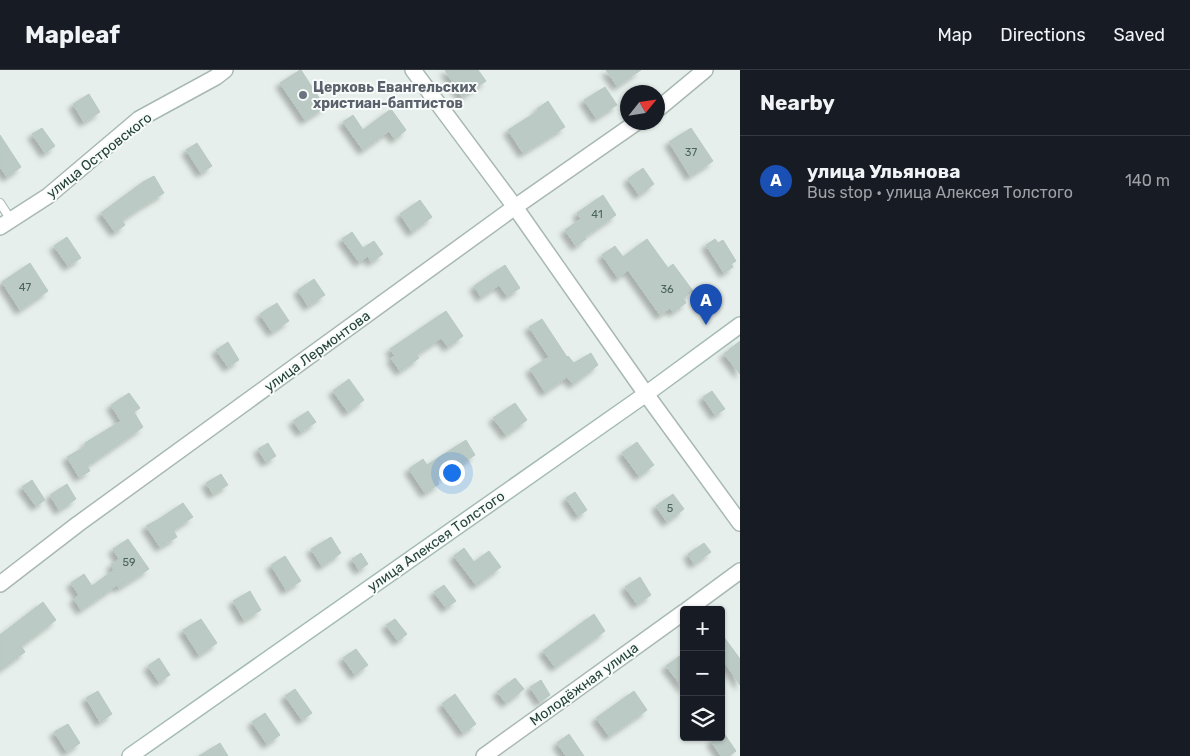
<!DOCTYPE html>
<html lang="en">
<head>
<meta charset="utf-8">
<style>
	body { margin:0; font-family:Rubik,sans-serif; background:#20242c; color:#f1f3f6 }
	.controls { position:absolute; right:15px; bottom:15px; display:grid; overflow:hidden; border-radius:5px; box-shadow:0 1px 4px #0004 }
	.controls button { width:45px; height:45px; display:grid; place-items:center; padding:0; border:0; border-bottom:1px solid #363941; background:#171b24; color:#f1f3f6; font:25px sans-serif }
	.compass { position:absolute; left:620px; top:15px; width:45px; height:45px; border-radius:50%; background:#171b24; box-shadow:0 1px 4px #0004; rotate:60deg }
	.you { position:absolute; left:451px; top:402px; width:18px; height:18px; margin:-12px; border:4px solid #fff; border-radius:50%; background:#1a73e8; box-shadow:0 0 0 8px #1a73e833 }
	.badge { display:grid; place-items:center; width:32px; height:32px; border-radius:50%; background:#1a73e8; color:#fff; font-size:16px; font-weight:700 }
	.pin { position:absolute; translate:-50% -41px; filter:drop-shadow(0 1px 2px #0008) }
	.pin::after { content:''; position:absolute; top:26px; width:18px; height:15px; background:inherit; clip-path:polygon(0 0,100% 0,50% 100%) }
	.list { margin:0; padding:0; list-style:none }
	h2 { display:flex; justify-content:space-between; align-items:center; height:65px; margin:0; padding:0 20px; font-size:21px }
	h2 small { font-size:16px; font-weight:400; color:#9ea1a6 }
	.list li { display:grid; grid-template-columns:32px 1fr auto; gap:15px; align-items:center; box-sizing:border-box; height:90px; padding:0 20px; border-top:1px solid #363941 }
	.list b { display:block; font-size:19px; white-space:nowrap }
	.list p { margin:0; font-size:16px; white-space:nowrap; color:#9ea1a6 }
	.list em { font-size:16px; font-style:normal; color:#9ea1a6 }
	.icon { flex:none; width:28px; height:28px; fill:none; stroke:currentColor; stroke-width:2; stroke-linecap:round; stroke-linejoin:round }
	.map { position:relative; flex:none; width:740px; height:686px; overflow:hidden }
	header { display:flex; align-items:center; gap:30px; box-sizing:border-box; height:70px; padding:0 25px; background:#171b24; border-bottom:1px solid #363941 }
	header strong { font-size:24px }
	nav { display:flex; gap:28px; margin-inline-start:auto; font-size:18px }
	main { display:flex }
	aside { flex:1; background:#171b24 }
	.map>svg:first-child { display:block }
	.building { fill:#bbcac4; stroke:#b8c9c2; filter:url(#shadow) }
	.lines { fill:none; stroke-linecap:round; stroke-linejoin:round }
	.lane-casing { stroke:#a8b8b2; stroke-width:10 }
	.street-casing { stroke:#a8b8b2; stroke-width:18 }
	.secondary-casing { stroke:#a4bbb3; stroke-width:18 }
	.lane { stroke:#fff; stroke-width:8 }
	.street { stroke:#fff; stroke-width:15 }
	.secondary { stroke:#fff; stroke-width:15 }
	.worship-dot { fill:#6b7280; stroke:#f7fbf9; stroke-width:2 }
	.labels { text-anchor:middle; stroke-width:4; stroke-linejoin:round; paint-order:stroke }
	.number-label { font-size:11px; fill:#4a645c }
	.worship-label { font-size:14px; font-weight:bold; fill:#5b616d; stroke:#f7fbf9; text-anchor:start }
	.street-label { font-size:14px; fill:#24423a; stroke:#f7fbf9 }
</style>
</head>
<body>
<header>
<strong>Mapleaf</strong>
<nav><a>Map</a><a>Directions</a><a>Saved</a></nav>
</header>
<main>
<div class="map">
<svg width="740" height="686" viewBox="0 0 740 686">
	<defs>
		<filter id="shadow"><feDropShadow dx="-4.5" dy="4.5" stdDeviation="2.5" flood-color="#0004"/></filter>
	</defs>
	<rect width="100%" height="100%" fill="#e6efeb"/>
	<!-- building -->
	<path class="building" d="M300 0H301L325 37 305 50 280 13Z
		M445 0H478L486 11 462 27Z
		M606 0H641L617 16Z
		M605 17 617 35 596 48 584 30Z
		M89 24 100 42 84 52 73 34Z
		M548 31 565 57 523 83 508 60 538 41 537 39Z
		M391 39 406 60 395 69 389 61 363 80 343 52 353 45 363 60Z
		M42 58 55 76 45 83 32 64Z
		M691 58 713 91 690 106 669 72Z
		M0 65 21 97 7 107 0 97Z
		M197 73 212 96 201 103 186 80Z
		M643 98 654 114 639 125 628 109Z
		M154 106 164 123 144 135 122 150 125 155 115 162 101 143 143 112Z
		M603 125 616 145 584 167 586 169 576 176 565 160 581 149 577 143Z
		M420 130 432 147 412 162 400 144Z
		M352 162 363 178 374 171 383 184 371 192 368 186 359 192 342 169Z
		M67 167 81 188 68 196 54 176Z
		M647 169 668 198 673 194 693 221 683 228 686 233 673 242 670 238 660 245 628 200 618 208 602 185 615 176 623 187Z
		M715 169 718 173 723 170 736 191 731 194 733 197 724 203 706 175Z
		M30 193 48 221 20 240 2 212Z
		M505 195 520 218 507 226 499 215 481 227 474 216Z
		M314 209 325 225 308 236 298 220Z
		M277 233 289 251 272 262 260 244Z
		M446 241 463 266 448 277 441 268 416 285 419 288 400 301 391 288 395 286 390 279Z
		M542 249 567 287 568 286 574 293 591 283 598 295 573 314 567 307 545 322 530 299 549 287 529 257Z
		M740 271V304L724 284Z
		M228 272 239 290 228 297 216 280Z
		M349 309 364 330 348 342 333 321Z
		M712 321 725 339 715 345 703 327Z
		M129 323 140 338 134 342 143 357 87 396 90 401 79 407 67 387 86 376 85 373 121 351 111 335Z
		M515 333 527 350 506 365 493 348Z
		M308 341 316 352 301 362 293 351Z
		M466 370 475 385 437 410 439 414 425 423 409 399 423 389 427 395Z
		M637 372 654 395 639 406 622 383Z
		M268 373 276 386 266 392 258 379Z
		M221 404 228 415 213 424 206 413Z
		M32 410 45 430 36 436 22 417Z
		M67 414 76 429 59 440 50 425Z
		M575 422 587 440 578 446 566 428Z
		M673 424 684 439 667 452 656 436Z
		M183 433 193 447 173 460 177 467 160 477 146 456 159 449Z
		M331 467 341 483 322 496 311 479Z
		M128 469 149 499 119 518 117 515 81 540 74 529 79 525 71 513 84 504 92 516 114 500 111 495 119 489 113 479Z
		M704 473 711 482 694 494 688 484Z
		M464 478 474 492 489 481 501 497 476 515 454 486Z
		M361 483 368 494 359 500 352 489Z
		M285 486 301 511 286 520 271 495Z
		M640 507 651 525 637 534 625 517Z
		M444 515 456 531 446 538 434 522Z
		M250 521 261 540 244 550 233 531Z
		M43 532 56 550 21 576 25 582 0 600V565Z
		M594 544 605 561 555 597 543 581Z
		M201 549 217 573 199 585 183 560Z
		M395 549 407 564 398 571 386 555Z
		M721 563 740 589V615L721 587Z
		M356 579 368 595 355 605 343 588Z
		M684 583V619L666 596Z
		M159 588 170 605 159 612 148 596Z
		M515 608 524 619 506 633 497 622Z
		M541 610 550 625 540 632 530 617Z
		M295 619 312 643 302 650 285 626Z
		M98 621 112 644 100 652 86 628Z
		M634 621 647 640 609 666 596 648Z
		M455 624 476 654 463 663 442 634Z
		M265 643 280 665 267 674 252 652Z
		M68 654 80 673 67 682 54 662Z
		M723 662 736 681 729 686H721L711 671 716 667H721V664Z
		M569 664 584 686H566L557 673Z
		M220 673 228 686H199Z"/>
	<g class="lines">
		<defs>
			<path id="lane" d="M0 133 11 150"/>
			<path id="street" d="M413 0 515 137 646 324 740 453
				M658 39 705 0
				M0 157 48 126 139 49 216 7 225 0
				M0 514 78 454 515 137 637 52
				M687 540 740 501
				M484 686 684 542"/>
			<path id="secondary" d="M130 686 646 324 740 255"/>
		</defs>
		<!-- lane casing -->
		<use href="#lane" class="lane-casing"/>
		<!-- street casing -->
		<use href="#street" class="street-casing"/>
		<!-- secondary casing -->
		<use href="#secondary" class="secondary-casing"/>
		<!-- lane -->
		<use href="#lane" class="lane"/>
		<!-- street -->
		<use href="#street" class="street"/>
		<!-- secondary -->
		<use href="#secondary" class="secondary"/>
	</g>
	<!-- markers -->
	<circle class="worship-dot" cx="303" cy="25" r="5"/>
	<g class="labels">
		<!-- number labels -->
		<g class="number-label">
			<text x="691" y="86">37</text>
			<text x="597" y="148">41</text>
			<text x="25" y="221">47</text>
			<text x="667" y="223">36</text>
			<text x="670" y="442">5</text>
			<text x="129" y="496">59</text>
		</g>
		<!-- worship labels -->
		<g class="worship-label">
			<text x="313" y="22">Церковь Евангельских<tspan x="313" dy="16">христиан-баптистов</tspan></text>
		</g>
		<!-- street labels -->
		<g class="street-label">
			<text transform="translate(99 85) rotate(-38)" y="5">улица Островского</text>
			<text transform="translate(317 281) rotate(-36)" y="5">улица Лермонтова</text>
			<text transform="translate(436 471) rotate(-35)" y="5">улица Алексея Толстого</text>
			<text transform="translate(584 614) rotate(-36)" y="5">Молодёжная улица</text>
		</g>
	</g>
</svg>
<div class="controls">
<button>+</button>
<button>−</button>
<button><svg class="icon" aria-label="layers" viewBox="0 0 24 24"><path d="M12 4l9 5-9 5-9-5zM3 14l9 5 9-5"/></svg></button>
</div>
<svg class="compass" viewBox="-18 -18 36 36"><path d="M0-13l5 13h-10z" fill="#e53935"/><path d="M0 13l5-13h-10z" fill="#9ea1a6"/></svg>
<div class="you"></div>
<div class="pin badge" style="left:706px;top:255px;background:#1a4fb4">A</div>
</div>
<aside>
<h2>Nearby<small></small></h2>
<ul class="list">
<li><span class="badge" style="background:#1a4fb4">A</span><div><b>улица Ульянова</b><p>Bus stop · улица Алексея Толстого</p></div><em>140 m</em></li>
</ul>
</aside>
</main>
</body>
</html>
